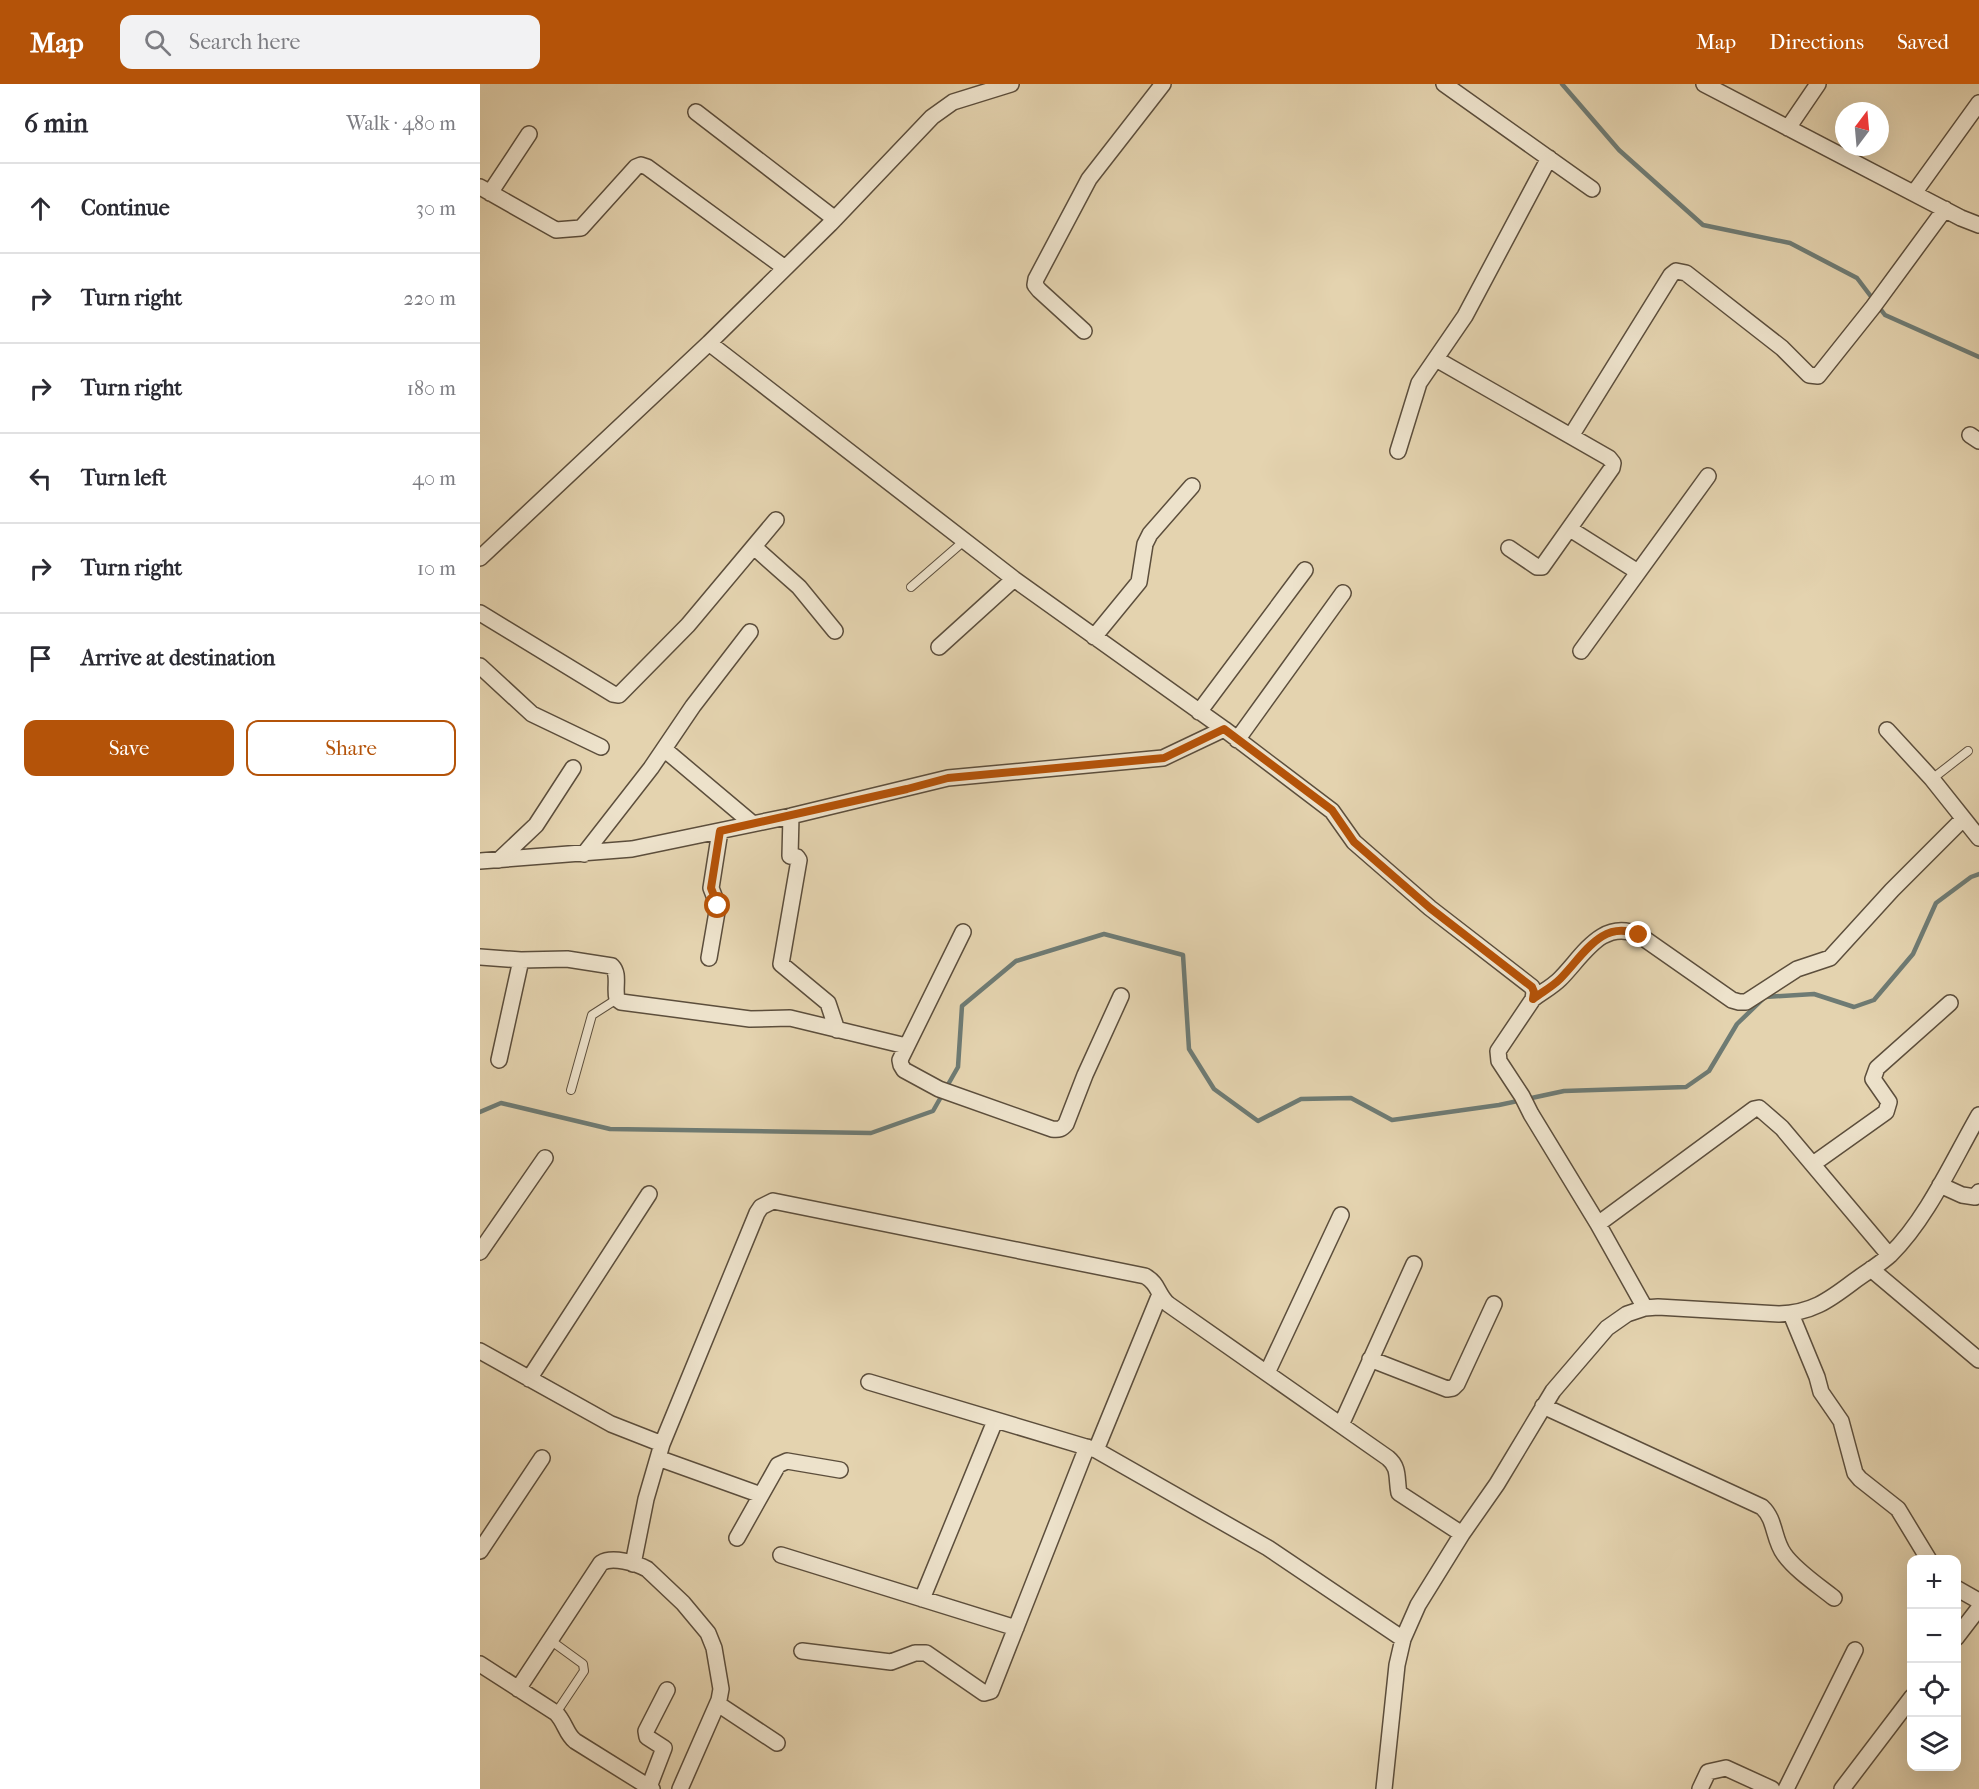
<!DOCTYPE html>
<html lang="en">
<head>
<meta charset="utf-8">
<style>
	body { margin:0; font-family:"IM FELL French Canon",serif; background:#f2f2f3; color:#2b2b33 }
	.controls { position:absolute; right:18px; bottom:18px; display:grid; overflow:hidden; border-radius:12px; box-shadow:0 6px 24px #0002 }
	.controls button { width:54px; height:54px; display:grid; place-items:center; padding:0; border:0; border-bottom:2px solid #e1e1e2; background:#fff; color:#2b2b33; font:30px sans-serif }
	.compass { position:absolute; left:1355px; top:18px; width:54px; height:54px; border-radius:50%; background:#fff; box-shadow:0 6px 24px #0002; rotate:16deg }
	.stop { position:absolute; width:18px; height:18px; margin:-14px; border:4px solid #b45309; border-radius:50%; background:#fff }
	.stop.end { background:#b45309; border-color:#fff; box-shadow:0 2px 6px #0008 }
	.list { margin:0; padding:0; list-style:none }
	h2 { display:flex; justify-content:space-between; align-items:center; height:78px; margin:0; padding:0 24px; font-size:26px }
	h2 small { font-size:20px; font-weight:400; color:#7c7c81 }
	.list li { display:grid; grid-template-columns:39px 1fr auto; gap:18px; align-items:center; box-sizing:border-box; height:90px; padding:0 24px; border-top:2px solid #e1e1e2 }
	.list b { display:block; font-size:22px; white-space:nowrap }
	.list em { font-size:20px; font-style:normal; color:#7c7c81 }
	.actions { display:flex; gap:12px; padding:18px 24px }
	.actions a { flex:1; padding:14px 0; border:2px solid #b45309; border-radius:12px; text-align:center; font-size:21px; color:#b45309 }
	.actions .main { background:#b45309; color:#fff }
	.icon { flex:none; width:33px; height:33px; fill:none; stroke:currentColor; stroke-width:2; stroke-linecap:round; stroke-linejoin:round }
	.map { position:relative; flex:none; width:1499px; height:1705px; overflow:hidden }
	header { display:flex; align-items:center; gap:36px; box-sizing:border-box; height:84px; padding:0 30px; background:#b45309; color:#fff }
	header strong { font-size:28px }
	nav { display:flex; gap:33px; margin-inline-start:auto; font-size:21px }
	.search { width:420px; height:54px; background:#f2f2f3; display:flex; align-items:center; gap:15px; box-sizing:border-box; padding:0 21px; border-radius:12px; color:#7c7c81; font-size:22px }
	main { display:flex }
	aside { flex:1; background:#fff }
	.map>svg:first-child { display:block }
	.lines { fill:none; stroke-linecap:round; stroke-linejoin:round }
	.stream { stroke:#6e7b74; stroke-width:4.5 }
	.lane-casing { stroke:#5c4e3c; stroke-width:10 }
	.street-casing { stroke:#5c4e3c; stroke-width:18 }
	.lane { stroke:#ede2cb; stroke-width:8 }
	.street { stroke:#ede2cb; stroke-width:15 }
	.route { stroke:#b45309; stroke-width:8 }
</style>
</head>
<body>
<header>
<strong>Map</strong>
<div class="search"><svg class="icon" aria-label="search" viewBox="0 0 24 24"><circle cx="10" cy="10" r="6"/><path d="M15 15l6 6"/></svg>Search here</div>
<nav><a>Map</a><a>Directions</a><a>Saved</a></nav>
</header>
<main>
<aside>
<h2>6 min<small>Walk · 480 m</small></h2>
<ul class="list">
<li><svg class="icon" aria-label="ahead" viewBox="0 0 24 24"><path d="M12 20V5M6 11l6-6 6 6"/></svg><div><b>Continue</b></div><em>30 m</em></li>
<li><svg class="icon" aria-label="right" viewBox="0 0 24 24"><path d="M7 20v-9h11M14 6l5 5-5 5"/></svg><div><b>Turn right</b></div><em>220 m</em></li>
<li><svg class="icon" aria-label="right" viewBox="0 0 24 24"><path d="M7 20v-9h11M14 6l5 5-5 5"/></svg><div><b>Turn right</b></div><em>180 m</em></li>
<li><svg class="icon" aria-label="left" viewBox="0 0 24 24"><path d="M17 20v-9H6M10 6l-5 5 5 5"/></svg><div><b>Turn left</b></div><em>40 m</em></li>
<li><svg class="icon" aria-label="right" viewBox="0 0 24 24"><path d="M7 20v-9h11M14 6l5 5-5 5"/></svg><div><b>Turn right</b></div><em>10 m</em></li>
<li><svg class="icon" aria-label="arrive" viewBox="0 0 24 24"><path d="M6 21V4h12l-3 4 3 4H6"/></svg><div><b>Arrive at destination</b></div></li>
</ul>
<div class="actions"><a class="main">Save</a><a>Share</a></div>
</aside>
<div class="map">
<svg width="1499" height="1705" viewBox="0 0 1499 1705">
	<rect width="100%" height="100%" fill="#e4d3af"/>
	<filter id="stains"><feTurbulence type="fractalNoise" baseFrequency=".00333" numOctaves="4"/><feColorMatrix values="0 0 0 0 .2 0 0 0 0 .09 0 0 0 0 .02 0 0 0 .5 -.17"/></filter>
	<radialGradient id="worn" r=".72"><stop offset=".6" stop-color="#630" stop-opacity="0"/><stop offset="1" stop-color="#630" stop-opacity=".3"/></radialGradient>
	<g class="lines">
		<!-- stream -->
		<path class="stream" d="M1082 0 1139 66 1223 141 1310 159 1377 194 1405 231 1499 273
			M0 1028 21 1019 130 1045 391 1049 453 1027 478 983 482 922 536 877 624 850 703 871 709 965 734 1005 778 1037 821 1015 871 1014 912 1036 1019 1021 1084 1007 1206 1003 1229 987 1257 940 1285 913 1334 910 1374 923 1394 916 1433 870 1456 819 1491 793 1499 790"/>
		<defs>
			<path id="lane" d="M431 503 484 457
				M1452 695 1488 667
				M91 1006 112 931 137 915
				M70 1556 103 1580 104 1587 76 1629"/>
			<path id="street" d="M964 0 1112 105
				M1224 0 1481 134 1499 141
				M216 28 355 135
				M1308 44 1338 0
				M0 103 76 146 101 144 156 83 161 81 167 83 305 184
				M10 109 49 50
				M1434 109 1499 19
				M604 247 559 206 555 201 556 195 609 95 683 0
				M229 259 534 495 744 645 852 727 874 758 950 824 1052 903 1054 908 1053 915 1018 967 1019 977 1042 1012 1051 1030 1118 1140 1165 1224
				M956 275 1129 374 1133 379 1132 384 1062 483H1057L1029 464
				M1490 351 1499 357
				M1091 352 1191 191 1196 187 1206 189 1302 264 1329 291 1338 292 1393 223 1465 125
				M918 367 939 299 985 232 1069 74
				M1090 445 1158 488
				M274 463 319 503 355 547
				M0 474 229 259 350 140 452 33 473 18 531 0
				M0 529 133 610 139 611 208 541 296 436
				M614 553 659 498 665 460 670 450 712 402
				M459 563 534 495
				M1101 567 1228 392
				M0 582 52 630 121 663
				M719 628 825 486
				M1407 646 1452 695 1499 754
				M757 656 863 509
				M184 665 273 740
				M311 732 310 772 317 773 319 776 301 880 348 919 357 946
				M104 770 171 684 213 622 270 548
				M19 776 56 741 93 684
				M0 777 152 765 311 732 468 694 683 674 744 645
				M483 848 420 976 421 981 424 986 459 1005 572 1045C579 1046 582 1045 586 1040L605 991 641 912
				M0 873 41 876 87 875 132 882C140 890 134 904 137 915L141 918 270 935 310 934 426 962
				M229 874 238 822 231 804 240 747
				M1053 915C1062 908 1072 903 1080 895 1103 872 1122 834 1159 851L1252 916 1259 918H1266L1317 885 1350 874 1412 806 1483 735
				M19 976 41 876
				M1333 1080 1406 1028 1409 1018 1393 995 1397 984 1470 919
				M1460 1101 1482 1111 1495 1113 1499 1108
				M1118 1140 1274 1025 1279 1024 1302 1044 1409 1171
				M0 1168 65 1074
				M1391 1185 1499 1276
				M1311 1230 1337 1293 1341 1308 1361 1337 1375 1389 1380 1395 1418 1425 1449 1476
				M0 1267 131 1340 182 1360
				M890 1275 967 1305 973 1304 977 1300 1014 1220
				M787 1289 861 1131
				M49 1295 169 1110
				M389 1298 616 1366 788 1464 923 1555
				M1063 1322 1282 1423C1296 1436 1293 1455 1304 1470 1315 1486 1339 1502 1354 1514
				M861 1341 934 1180
				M616 1366 680 1210
				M178 1374 281 1411
				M257 1454 298 1381 307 1377 360 1386
				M0 1467 62 1374
				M301 1471 536 1544
				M153 1480 166 1415 182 1360 277 1129 281 1123 293 1117 665 1192C679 1200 677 1210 688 1220L908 1374C920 1384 916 1395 919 1409L982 1450
				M1476 1504 1499 1517
				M442 1515 515 1337
				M1476 1554 1499 1524
				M322 1567 411 1578 435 1569H446L504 1609 511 1607 607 1363
				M0 1580 76 1629C85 1638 86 1650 95 1657L172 1705
				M38 1605 121 1479C132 1472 156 1479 167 1485L203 1519 228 1549 234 1564 241 1605 239 1616 200 1705
				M238 1620 297 1659
				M169 1703 184 1664 167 1653 166 1647 187 1606
				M904 1705 917 1581 923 1555 938 1521 982 1450 1017 1400 1073 1307 1127 1244 1147 1230 1165 1224 1178 1223 1299 1230C1331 1229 1348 1217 1373 1198 1385 1189 1399 1181 1410 1171 1447 1135 1473 1076 1499 1031
				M1220 1705 1228 1688 1246 1684 1292 1705
				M1306 1705 1375 1566
				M1362 1705 1432 1613"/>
		</defs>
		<!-- lane casing -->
		<use href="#lane" class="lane-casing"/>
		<!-- street casing -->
		<use href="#street" class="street-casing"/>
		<!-- lane -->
		<use href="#lane" class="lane"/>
		<!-- street -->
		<use href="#street" class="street"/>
	</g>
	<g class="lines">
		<!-- route -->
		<path class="route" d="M238 822 231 804 240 747 427 705 468 694 684 674 744 645 852 726 874 758 950 824 1052 903 1054 908 1053 915C1062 908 1072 903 1080 895 1103 872 1122 834 1159 851"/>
	</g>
	<rect width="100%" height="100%" filter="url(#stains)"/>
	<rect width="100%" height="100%" fill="url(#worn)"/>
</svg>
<div class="controls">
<button>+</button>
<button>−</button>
<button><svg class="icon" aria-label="locate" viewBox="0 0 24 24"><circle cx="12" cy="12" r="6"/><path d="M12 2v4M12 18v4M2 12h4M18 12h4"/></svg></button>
<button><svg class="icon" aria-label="layers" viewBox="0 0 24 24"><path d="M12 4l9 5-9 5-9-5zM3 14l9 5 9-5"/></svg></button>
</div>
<svg class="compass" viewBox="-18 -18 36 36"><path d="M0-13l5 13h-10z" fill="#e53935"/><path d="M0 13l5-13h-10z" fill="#7c7c81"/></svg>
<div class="stop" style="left:238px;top:822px"></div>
<div class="stop end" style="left:1159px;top:851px"></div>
</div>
</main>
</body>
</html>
